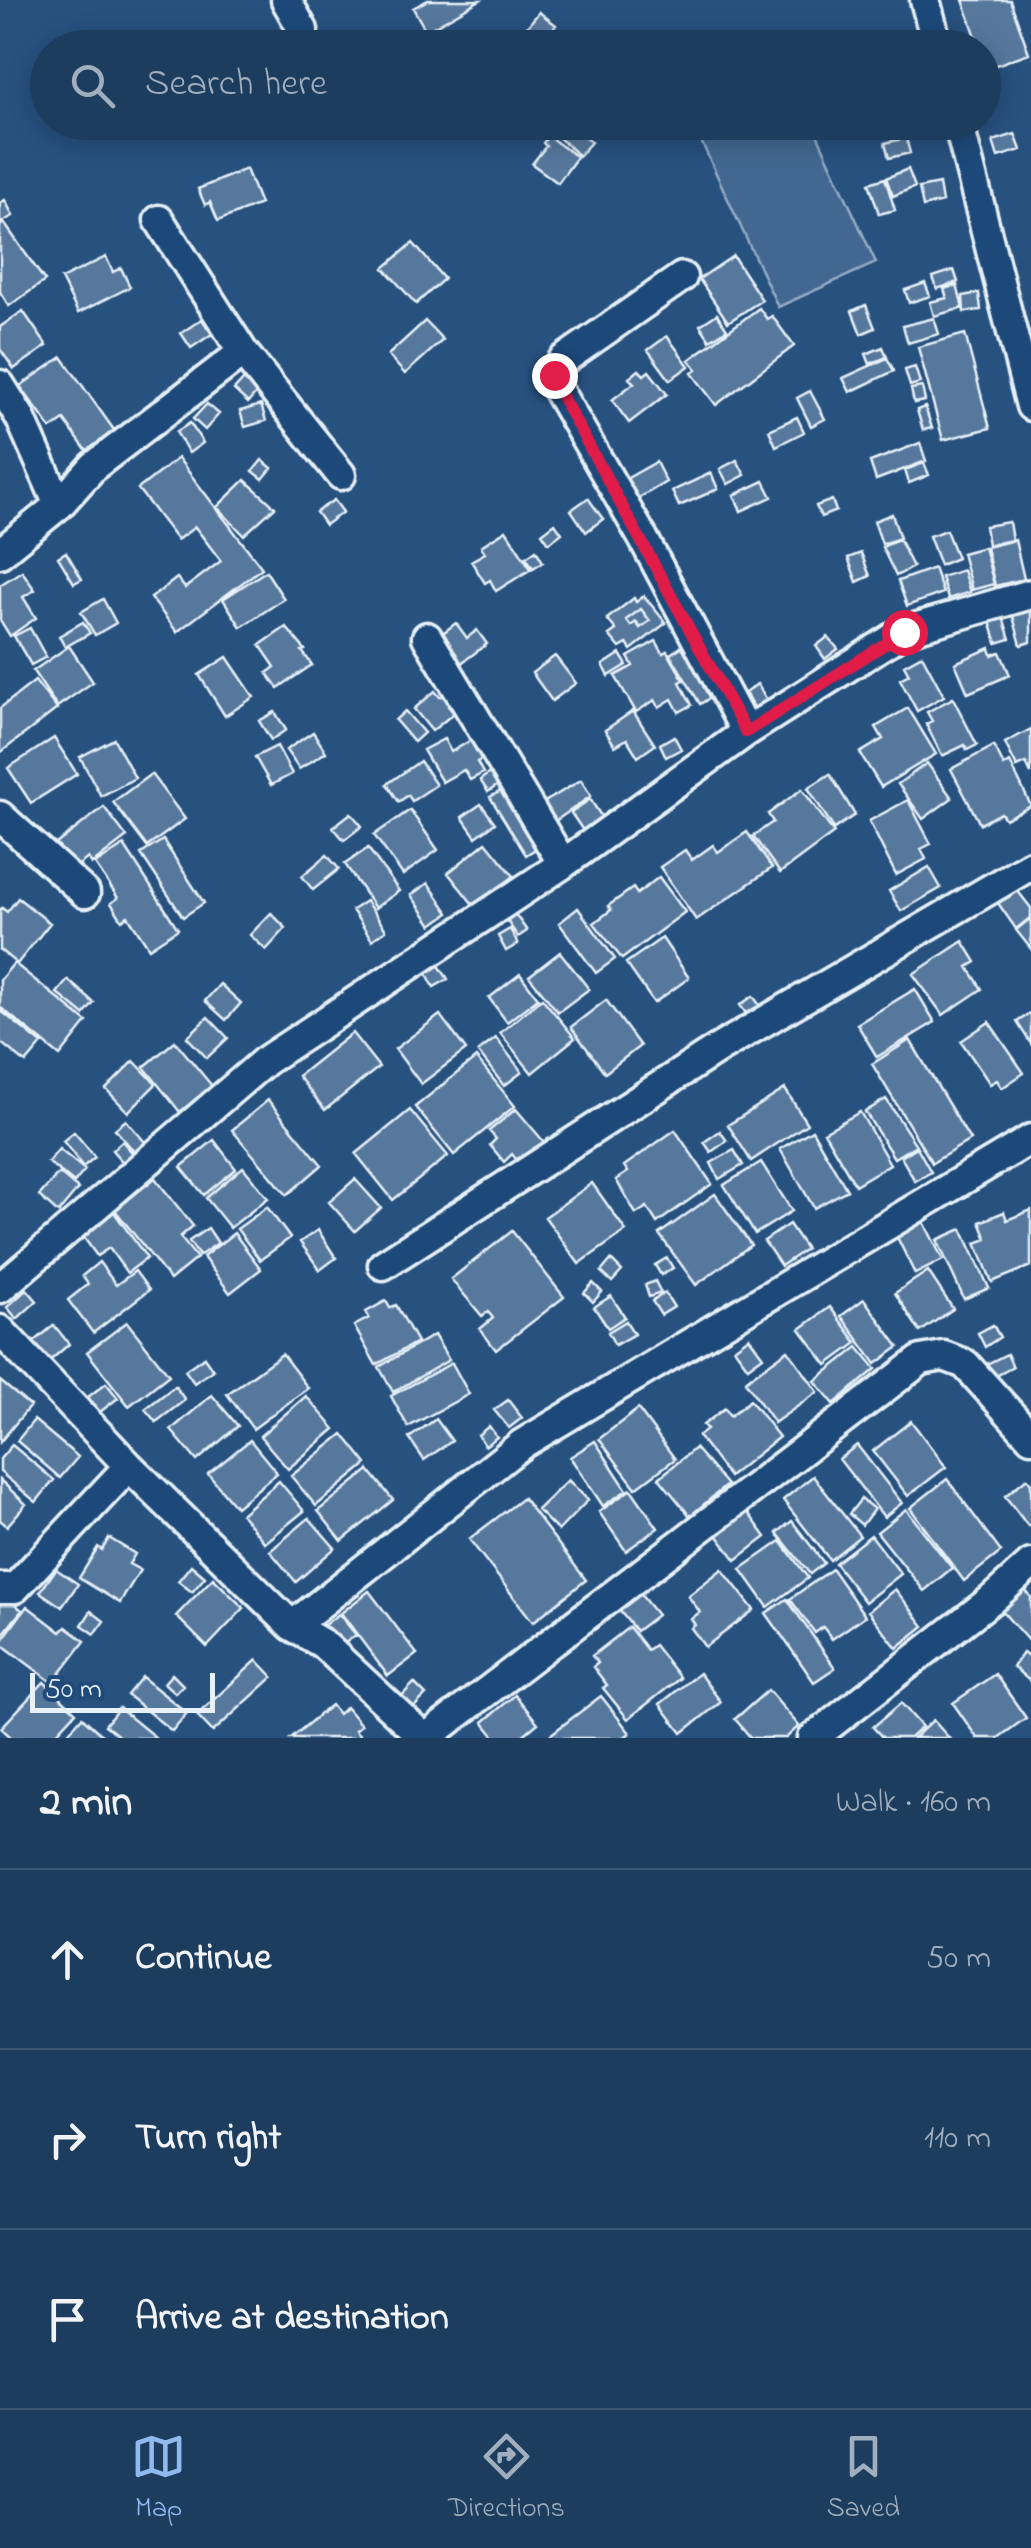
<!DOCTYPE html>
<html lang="en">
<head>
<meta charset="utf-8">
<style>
	body { margin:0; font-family:"Indie Flower",sans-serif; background:#254465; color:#f1f3f6 }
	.scale { position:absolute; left:30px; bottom:25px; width:185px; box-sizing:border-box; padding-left:10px; border:5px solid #e8f1f8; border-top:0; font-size:28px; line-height:35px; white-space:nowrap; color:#e8f1f8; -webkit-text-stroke:8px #1f4a7a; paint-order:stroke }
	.stop { position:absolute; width:30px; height:30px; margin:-22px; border:8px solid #e11d48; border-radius:50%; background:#fff }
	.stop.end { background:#e11d48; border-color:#fff; box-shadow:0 2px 10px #0008 }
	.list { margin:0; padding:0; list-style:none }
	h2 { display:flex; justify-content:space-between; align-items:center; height:130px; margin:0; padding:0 40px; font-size:42px }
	h2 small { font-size:32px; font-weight:400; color:#a0aebd }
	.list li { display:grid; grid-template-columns:65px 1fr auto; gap:30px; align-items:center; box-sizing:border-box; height:180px; padding:0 40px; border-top:2px solid #3b5674 }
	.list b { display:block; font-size:38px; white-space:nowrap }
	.list em { font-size:32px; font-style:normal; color:#a0aebd }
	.icon { flex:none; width:55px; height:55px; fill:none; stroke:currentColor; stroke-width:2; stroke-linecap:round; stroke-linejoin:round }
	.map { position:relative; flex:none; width:1031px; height:1738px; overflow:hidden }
	.search { position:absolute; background:#1d3d5f; box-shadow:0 5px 25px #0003; left:30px; right:30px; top:30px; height:110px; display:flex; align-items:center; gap:25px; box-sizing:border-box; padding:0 35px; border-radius:55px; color:#a0aebd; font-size:38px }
	.sheet { height:670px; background:#1d3d5f }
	nav { display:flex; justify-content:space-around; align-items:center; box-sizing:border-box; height:140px; border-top:2px solid #3b5674; background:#1d3d5f; font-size:28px; color:#a0aebd }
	nav a { display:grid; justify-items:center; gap:5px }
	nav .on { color:#90b9f0 }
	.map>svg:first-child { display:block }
	.green { fill:#436891; stroke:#96acc4; stroke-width:2.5 }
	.building { fill:#57789d; stroke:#e8f1f8; stroke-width:2.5; fill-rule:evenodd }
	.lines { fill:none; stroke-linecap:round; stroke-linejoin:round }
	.minor-casing { stroke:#e8f1f8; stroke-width:35 }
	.minor { stroke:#1f4a7a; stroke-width:28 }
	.route { stroke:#e11d48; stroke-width:12 }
</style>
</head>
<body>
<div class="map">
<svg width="1031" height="1738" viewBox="0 0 1031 1738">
	<rect width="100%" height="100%" fill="#27517f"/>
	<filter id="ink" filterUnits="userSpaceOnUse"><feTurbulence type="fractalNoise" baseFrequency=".01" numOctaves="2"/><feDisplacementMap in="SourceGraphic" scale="20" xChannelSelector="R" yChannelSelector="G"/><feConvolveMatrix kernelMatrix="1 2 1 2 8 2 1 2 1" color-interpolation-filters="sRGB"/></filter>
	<g filter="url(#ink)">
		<!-- green -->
		<path class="green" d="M707 123H812L876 263 778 307 695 128Z"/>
		<!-- building -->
		<path class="building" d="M428 0H480L426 31 413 8Z
			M963 0H1010L1029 53 988 68 984 48H980Z
			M539 12 556 25 551 31 549 29 538 43 523 32Z
			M522 33 535 45 533 48H522L515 42Z
			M569 122 591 142 579 156 557 136Z
			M1015 134 1021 150 998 157 993 141Z
			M548 136 577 157 558 183 532 164 546 146 543 143Z
			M906 138 910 153 889 158 885 143Z
			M246 169 260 204 218 221 210 202 205 205 198 189Z
			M908 169 915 187 893 196 886 178Z
			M885 178 895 210 879 214 869 183Z
			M939 184 942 202 923 207 919 188Z
			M5 200 13 216 0 223V203Z
			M4 223 45 281 9 306 0 292V226Z
			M413 243 444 279 416 304 384 268Z
			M733 256 762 300 728 322 699 279Z
			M106 257 113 272 121 268 130 287 78 313 61 279Z
			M954 270 958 282 937 289 933 277Z
			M925 283 930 296 909 303 905 290Z
			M957 285 963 308 934 316 930 302 947 298 944 289Z
			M979 293 981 310 964 312 963 296Z
			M866 305 875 328 861 334 852 311Z
			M759 308 767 319 772 316 794 346 716 405 692 373 697 369 689 360Z
			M23 311 47 346 14 369 0 349V327Z
			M717 314 727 329 710 340 700 325Z
			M934 318 939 334 908 343 903 326Z
			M202 319 212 334 191 348 181 333Z
			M425 321 443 340 405 374 388 355Z
			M965 334 990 428 943 440 918 347Z
			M667 336 689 366 670 380 648 350Z
			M883 347 887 357 870 364 866 354Z
			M62 357 119 437 91 457 64 420 51 429 20 386Z
			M887 358 894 371 850 392 843 378Z
			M915 367 920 383 910 386 905 370Z
			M639 370 644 375 649 371 667 394 629 423 612 400 634 383 629 378Z
			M245 378 258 391 248 403 234 390Z
			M922 387 925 401 914 403 911 389Z
			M810 391 825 419 811 426 797 398Z
			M207 404 219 414 205 430 193 419Z
			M261 405 266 421 245 427 240 411Z
			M925 407 932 428 923 430 917 410Z
			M797 417 804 432 776 446 769 430Z
			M190 423 203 443 189 453 176 432Z
			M920 443 926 461 876 480 870 462Z
			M178 458 262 568 177 632 151 598 177 578 185 588 221 561 195 527 177 540 138 489Z
			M262 460 272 468 263 479 253 471Z
			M737 460 745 475 728 484 720 469Z
			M656 462 666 482 637 499 626 479Z
			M924 463 929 475 909 483 905 470Z
			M711 473 718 489 679 506 672 491Z
			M245 480 275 507 244 535 217 507Z
			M764 481 772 497 741 511 734 495Z
			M588 498 603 519 586 532 571 510Z
			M334 500 343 512 325 525 316 512Z
			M832 500 836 511 821 517 816 506Z
			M892 514 900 538 882 544 874 521Z
			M1009 522 1012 540 988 545 985 526Z
			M555 523 562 533 549 543 542 533Z
			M506 530 531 569 496 591 490 580 485 583 471 561 485 553 481 546Z
			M946 530 957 558 940 565 929 536Z
			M899 539 913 567 896 576 882 547Z
			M1015 540 1024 579 995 586 986 547Z
			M984 547 994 584 972 590 962 553Z
			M536 550 543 562 533 568 526 557Z
			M66 552 82 579 74 583 58 557Z
			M861 553 870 576 857 582 848 558Z
			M934 568 943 593 907 606 898 581Z
			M963 570 970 592 948 599 941 577Z
			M22 571 35 590 23 597 36 618 10 636 0 620V585Z
			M266 571 284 599 241 627 223 599Z
			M644 596 666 623 631 650 627 644 620 648 609 635 616 630 607 619 634 598 636 602ZM641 609 650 621 640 628 636 622 631 626 626 620Z
			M103 599 116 623 95 635 81 612Z
			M1031 607V642L1021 645 1012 613Z
			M641 609 650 621 640 628 636 622 631 626 626 620Z
			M1002 614 1010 639 997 643 989 619Z
			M83 622 90 633 65 647 59 636Z
			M456 623 467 638 477 630 487 644 460 664 440 635Z
			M286 627 305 650 302 651 312 665 278 688 267 673 275 667 260 645Z
			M30 628 46 657 31 665 14 636Z
			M828 637 838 649 825 659 816 646Z
			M656 641 663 653 667 651 684 680 680 682 692 705 679 712 672 699 659 707 655 700 636 712 615 676 633 666 628 657Z
			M691 641 721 691 700 704 670 654Z
			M69 646 93 682 57 707 33 671Z
			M990 648 992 655 1000 652 1010 675 968 693 955 663Z
			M620 654 627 665 609 676 603 665Z
			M922 655 944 696 917 711 900 679 909 674 904 665Z
			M555 656 576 683 552 701 532 673Z
			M227 657 254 697 225 716 199 675Z
			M35 681 57 709 0 753V708Z
			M757 684 771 706 758 714 745 693Z
			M435 691 440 697 446 692 454 701 448 706 454 713 432 731 414 709Z
			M953 698 977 745 967 750 965 745 942 756 926 724 932 721 927 712Z
			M908 708 936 754 881 787 860 753 883 739 876 727Z
			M405 711 424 733 414 742 395 720Z
			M633 711 655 745 638 757 627 739 615 746 605 730Z
			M275 712 286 730 271 740 259 721Z
			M1031 729V774L1026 763 1017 767 1005 743Z
			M313 732 326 752 299 769 286 750Z
			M674 736 681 749 666 757 660 744Z
			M54 738 77 774 31 803 8 768Z
			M114 739 135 778 101 796 80 757Z
			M444 739 451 752 473 739 484 758 477 762 483 773 470 780 464 770 442 782 423 750Z
			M277 746 292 774 271 785 255 757Z
			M994 746 1004 766 1010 762 1031 806 1005 819 1001 813 980 824 951 769Z
			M420 761 436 785 412 801 408 795 399 802 387 784Z
			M927 763 952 798 923 819 898 784Z
			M495 769 504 781 488 792 480 780Z
			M151 774 185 819 147 847 113 802Z
			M830 774 855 815 834 829 808 788Z
			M581 780 591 796 554 822 543 803Z
			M505 789 540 846 526 855 490 797Z
			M802 789 834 833 780 873 753 836 773 822 768 814Z
			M590 799 603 819 584 832 571 813Z
			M908 800 931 844 921 849 926 859 896 875 869 821Z
			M481 804 495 823 476 837 462 817Z
			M104 807 127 837 92 864 88 858 75 868 56 844Z
			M410 810 438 850 403 875 374 835Z
			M351 813 362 826 344 840 333 827Z
			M747 832 772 868 696 920 660 867 685 850 692 860 713 845 718 852Z
			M163 840 204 903 183 917 141 854Z
			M486 842 514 876 476 908 448 873Z
			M124 845 178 929 149 948 128 916 122 920 111 903 118 898 95 864Z
			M368 848 399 891 375 908 345 864Z
			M327 855 339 869 313 890 302 876Z
			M929 867 941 888 901 911 889 891Z
			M659 877 685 912 622 959 594 923 611 910 608 906 633 888 637 894Z
			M428 883 449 913 432 925 411 895Z
			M1017 890 1031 908V917L1016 929 998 903Z
			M18 898 50 923 17 964 0 950V910L2 908 7 912Z
			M366 901 386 930 372 940 352 910Z
			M578 908 615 959 596 973 559 923Z
			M271 913 286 928 266 950 250 935Z
			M515 914 527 931 518 937 507 921Z
			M1031 918V949L1016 930Z
			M510 929 518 944 506 951 498 936Z
			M662 938 689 978 654 1003 626 963Z
			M963 941 976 962 968 967 982 989 943 1015 913 974Z
			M560 952 589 989 558 1012 529 976Z
			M14 963 87 1022 60 1056 0 1007V980Z
			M438 964 448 979 434 987 426 972Z
			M520 974 538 998 507 1022 489 998Z
			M68 980 94 1003 84 1015 57 993Z
			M220 984 241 1003 226 1020 205 1001Z
			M915 989 935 1022 877 1057 857 1024Z
			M753 996 761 1007 748 1016 740 1005Z
			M542 998 575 1038 532 1073 500 1033Z
			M606 1000 640 1046 605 1073 571 1027Z
			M0 1010 42 1044 26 1063 0 1042Z
			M1031 1013V1044L1017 1022Z
			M440 1015 466 1050 421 1084 395 1049Z
			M208 1017 228 1038 207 1058 187 1037Z
			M989 1022 1024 1073 1002 1088 997 1080 990 1084 961 1041Z
			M352 1033 379 1067 325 1110 298 1076Z
			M496 1038 522 1072 504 1086 478 1052Z
			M910 1040 970 1140 932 1163 872 1064Z
			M175 1041 212 1086 180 1112 144 1067Z
			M476 1058 515 1106 454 1155 415 1107Z
			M134 1061 156 1084 128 1112 106 1089Z
			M785 1089 807 1124 751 1161 728 1125Z
			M886 1099 916 1145 894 1158 865 1112Z
			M268 1100 322 1165 287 1195 232 1130Z
			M516 1109 545 1143 520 1164 512 1154 504 1162 490 1145 496 1139 489 1131Z
			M410 1110 448 1156 393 1200 356 1154Z
			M860 1112 890 1164 855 1185 824 1132Z
			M126 1120 150 1148 139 1157 115 1129Z
			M675 1130 712 1184 657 1223 647 1207 636 1214 616 1180 628 1172 624 1166Z
			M812 1130 847 1190 814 1208 780 1149Z
			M720 1131 727 1141 711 1152 704 1142Z
			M74 1132 95 1157 83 1167 63 1141Z
			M214 1140 236 1169 204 1195 181 1167Z
			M122 1141 137 1158 127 1167 112 1150Z
			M917 1147 931 1172 915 1181 901 1157Z
			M59 1149 85 1170 74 1183 48 1162Z
			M734 1150 743 1165 719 1179 711 1163Z
			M761 1162 792 1211 755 1234 724 1185Z
			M243 1167 268 1198 230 1228 206 1198Z
			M59 1173 78 1189 58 1213 39 1196Z
			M155 1178 193 1226 180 1237 197 1258 170 1280 115 1210Z
			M355 1179 381 1208 355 1231 329 1202Z
			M592 1183 626 1231 579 1264 545 1217Z
			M715 1194 751 1245 696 1285 659 1234Z
			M267 1207 290 1238 260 1260 237 1229Z
			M1031 1210V1266L992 1282 976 1243 987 1239 980 1222 1004 1212 1007 1220Z
			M114 1212 147 1258 127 1273 109 1248 97 1256 82 1235Z
			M924 1222 943 1260 915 1274 897 1237Z
			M789 1224 806 1249 781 1266 764 1241Z
			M208 1228 218 1243 199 1256 189 1241Z
			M962 1229 989 1288 964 1299 937 1240Z
			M318 1230 336 1258 320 1270 300 1242Z
			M512 1231 564 1297 496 1350 480 1329 493 1318 488 1312 482 1316 451 1279Z
			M234 1233 261 1269 230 1293 203 1257Z
			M667 1258 673 1268 661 1275 655 1265Z
			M611 1260 622 1271 612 1282 601 1272Z
			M99 1262 116 1285 135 1271 149 1290 93 1333 68 1300 88 1284 82 1276Z
			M928 1271 953 1309 920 1332 895 1293Z
			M655 1281 661 1293 649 1297 645 1285Z
			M593 1283 602 1292 593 1302 584 1293Z
			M27 1289 37 1301 17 1319 7 1307Z
			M665 1293 674 1307 661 1315 652 1301Z
			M611 1296 625 1317 608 1328 594 1307Z
			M864 1299 899 1347 876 1364 841 1316Z
			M386 1301 390 1308 396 1305 417 1342 376 1365 354 1326 369 1318 366 1312Z
			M830 1307 857 1343 827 1365 800 1329Z
			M626 1321 634 1334 615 1345 608 1332Z
			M127 1322 169 1375 129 1406 87 1352Z
			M54 1325 69 1344 44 1366 28 1347Z
			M993 1325 1000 1337 985 1347 978 1333Z
			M434 1335 449 1360 393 1392 379 1367Z
			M749 1337 763 1356 748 1367 734 1348Z
			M858 1347 876 1369 834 1404 815 1381Z
			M788 1350 818 1392 774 1423 745 1381Z
			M282 1354 308 1388 253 1429 227 1394Z
			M1007 1354 1013 1367 990 1379 983 1366Z
			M204 1357 213 1370 194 1383 185 1370Z
			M452 1363 469 1394 408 1427 391 1396Z
			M0 1381 30 1406 0 1442Z
			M106 1383 118 1398 100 1412 88 1397Z
			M175 1386 185 1400 156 1422 145 1409Z
			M212 1395 238 1426 197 1461 171 1430Z
			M306 1396 335 1429 288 1469 260 1436Z
			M508 1400 522 1418 509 1428 494 1410Z
			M750 1400 779 1437 729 1477 698 1436 707 1429 703 1425 725 1408 730 1416Z
			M638 1409 675 1459 636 1488 599 1439Z
			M436 1419 452 1441 424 1460 409 1438Z
			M34 1420 78 1457 60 1478 17 1441Z
			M911 1421 946 1467 908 1496 873 1451Z
			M489 1426 497 1437 485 1446 478 1435Z
			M343 1434 367 1464 316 1506 291 1476Z
			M250 1440 277 1473 236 1507 208 1474Z
			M595 1441 627 1490 603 1506 570 1457Z
			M12 1445 54 1480 36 1502 0 1472V1459Z
			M857 1445 902 1503 884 1517 839 1459Z
			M695 1448 727 1485 690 1516 659 1478Z
			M369 1470 393 1500 342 1541 318 1511Z
			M813 1476 860 1536 830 1560 783 1500Z
			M1027 1478 1031 1483V1524L1028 1526 1005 1496Z
			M947 1479 1001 1552 964 1581 910 1508Z
			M0 1480 26 1504 7 1526 0 1520Z
			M568 1480 588 1500 558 1531 537 1510Z
			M279 1481 304 1511 265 1543 241 1514Z
			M631 1489 658 1528 626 1551 599 1512Z
			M523 1498 586 1580 533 1622 469 1539Z
			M861 1499 874 1509 862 1525 849 1514Z
			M741 1503 766 1537 736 1560 711 1527Z
			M906 1509 952 1568 924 1591 877 1532Z
			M309 1518 335 1548 296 1582 270 1551Z
			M792 1521 824 1563 810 1574 777 1533Z
			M871 1535 901 1574 865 1602 835 1563Z
			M109 1538 135 1554 129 1564 140 1570 120 1603 79 1578 98 1547 102 1550Z
			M781 1541 808 1578 768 1607 741 1569Z
			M191 1565 205 1577 192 1592 178 1581Z
			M56 1569 78 1584 62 1607 40 1592Z
			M722 1569 754 1610 705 1647 691 1628 695 1625 691 1619 700 1612 688 1596Z
			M832 1569 865 1616 832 1639 823 1627 815 1633 790 1599Z
			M213 1578 244 1608 207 1647 176 1616Z
			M895 1589 924 1626 897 1648 868 1611Z
			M1025 1590 1031 1597V1644L1002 1611Z
			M369 1591 417 1654 388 1676 341 1613Z
			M1 1593 22 1610 0 1638V1594Z
			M640 1594 657 1615 636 1631 619 1610Z
			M787 1599 835 1668 814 1682 766 1613Z
			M27 1606 61 1632 66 1627 85 1641 53 1683 0 1643Z
			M91 1611 104 1621 95 1634 82 1625Z
			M339 1614 356 1635 341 1646 324 1625Z
			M629 1627 647 1650 654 1645 680 1678 628 1719 603 1688 607 1685 593 1667 598 1663 592 1656Z
			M1023 1653 1031 1659V1682L1013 1667Z
			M257 1660 273 1677 213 1732 197 1715Z
			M699 1673 721 1702 682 1733 660 1704Z
			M172 1674 183 1685 175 1693 164 1683Z
			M995 1674 1026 1718 998 1738H977L953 1703Z
			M142 1677 187 1713 172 1731 127 1695Z
			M44 1682 76 1712 52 1738H12L1 1728Z
			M414 1683 426 1695 410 1711 398 1700Z
			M768 1690 799 1726 786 1738H751L735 1719Z
			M515 1695 538 1723 520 1738H496L483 1722Z
			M601 1696 630 1733 623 1738H546Z
			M901 1703 922 1727 910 1738H883L873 1727Z
			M331 1705 338 1714 346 1707 361 1725 355 1730 362 1738H291Z
			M119 1708 155 1737V1738H121L105 1725Z
			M82 1717 105 1738H63Z
			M933 1720 949 1738H914Z"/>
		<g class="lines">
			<defs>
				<path id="minor" d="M286 0 303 30
					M925 0 938 48
					M958 122 1031 406
					M159 220 243 352 341 475
					M682 277 563 360 554 375 557 389 643 538 746 732
					M0 385 20 417 59 505
					M0 553 59 505 94 466 243 352
					M427 637 563 864
					M0 816 85 893
					M383 1265 719 1048 1031 865
					M0 1288 265 1061 563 864 746 732 904 631 1031 594
					M0 1330 129 1466 292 1626 323 1644 424 1738
					M0 1588H15L129 1466
					M292 1626 522 1444 1031 1139
					M426 1738 921 1360 944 1356 965 1364 1031 1437
					M813 1738 991 1600 1031 1564"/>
			</defs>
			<!-- minor casing -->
			<use href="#minor" class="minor-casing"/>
			<!-- minor -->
			<use href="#minor" class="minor"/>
		</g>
	</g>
	<g class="lines" filter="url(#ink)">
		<!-- route -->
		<path class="route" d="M554 375 557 388 746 732 904 632"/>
	</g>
</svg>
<div class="scale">50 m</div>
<div class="stop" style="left:904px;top:632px"></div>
<div class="stop end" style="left:554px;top:375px"></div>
<div class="search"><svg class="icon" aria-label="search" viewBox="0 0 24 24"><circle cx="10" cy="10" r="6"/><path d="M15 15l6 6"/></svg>Search here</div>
</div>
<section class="sheet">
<h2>2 min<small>Walk · 160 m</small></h2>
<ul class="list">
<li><svg class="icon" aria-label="ahead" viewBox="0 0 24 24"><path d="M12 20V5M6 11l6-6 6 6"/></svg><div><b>Continue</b></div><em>50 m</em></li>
<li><svg class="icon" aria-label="right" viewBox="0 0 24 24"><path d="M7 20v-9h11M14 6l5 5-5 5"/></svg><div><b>Turn right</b></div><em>110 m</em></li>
<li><svg class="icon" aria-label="arrive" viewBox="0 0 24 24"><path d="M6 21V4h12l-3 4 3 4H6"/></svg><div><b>Arrive at destination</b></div></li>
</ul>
</section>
<nav>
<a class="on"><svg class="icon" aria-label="map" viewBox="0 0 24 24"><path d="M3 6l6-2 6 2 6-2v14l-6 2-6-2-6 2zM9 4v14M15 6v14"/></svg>Map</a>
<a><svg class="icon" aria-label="directions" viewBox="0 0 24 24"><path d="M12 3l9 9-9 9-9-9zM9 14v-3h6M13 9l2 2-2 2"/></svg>Directions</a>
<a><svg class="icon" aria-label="saved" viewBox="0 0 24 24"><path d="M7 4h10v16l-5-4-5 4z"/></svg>Saved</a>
</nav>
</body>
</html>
